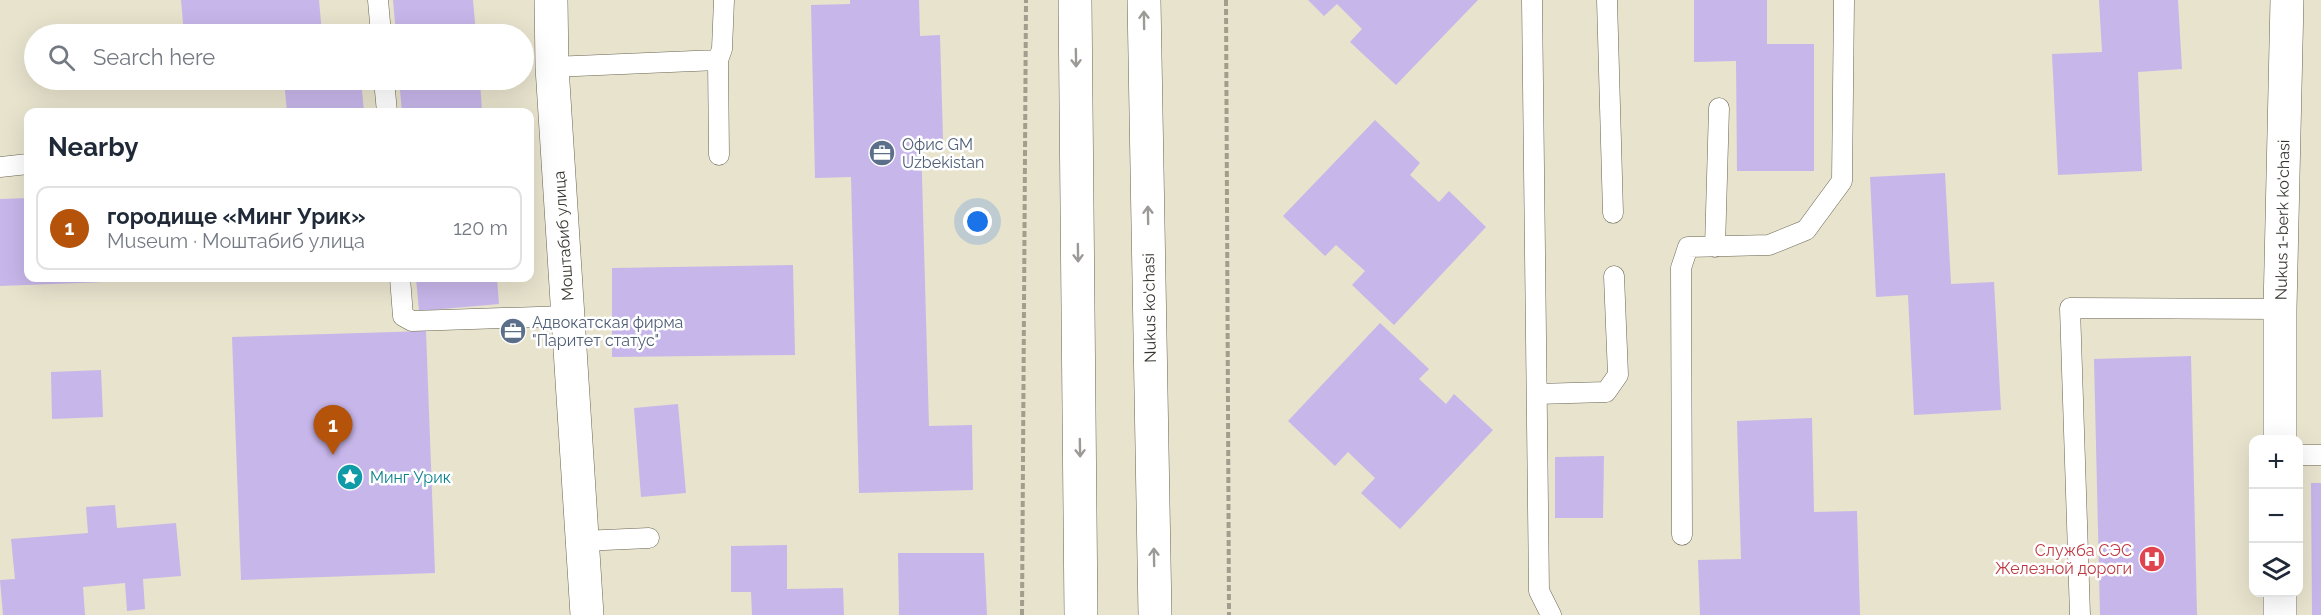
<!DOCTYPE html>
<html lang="en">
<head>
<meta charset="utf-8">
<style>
	body { margin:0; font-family:Raleway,sans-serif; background:#f2f2f3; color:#1f2937 }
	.controls { position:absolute; right:18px; bottom:18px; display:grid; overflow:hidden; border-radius:12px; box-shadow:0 6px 24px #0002 }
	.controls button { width:54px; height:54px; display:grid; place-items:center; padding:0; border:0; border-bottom:2px solid #e0e1e3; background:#fff; color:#1f2937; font:30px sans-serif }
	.you { position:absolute; left:978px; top:222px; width:21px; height:21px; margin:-15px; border:4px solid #fff; border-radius:50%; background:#1a73e8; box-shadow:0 0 0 9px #1a73e833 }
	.badge { display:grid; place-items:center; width:39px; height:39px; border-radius:50%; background:#b45309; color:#fff; font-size:20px; font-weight:700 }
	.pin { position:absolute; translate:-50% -50px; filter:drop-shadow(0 2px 3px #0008) }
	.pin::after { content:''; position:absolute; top:32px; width:21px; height:18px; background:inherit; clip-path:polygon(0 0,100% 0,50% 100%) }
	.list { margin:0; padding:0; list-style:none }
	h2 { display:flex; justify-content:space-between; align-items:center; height:78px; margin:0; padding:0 24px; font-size:26px }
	h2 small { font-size:20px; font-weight:400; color:#747a83 }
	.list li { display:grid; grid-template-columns:39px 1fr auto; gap:18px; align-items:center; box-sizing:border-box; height:84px; margin:0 12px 12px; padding:0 12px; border:2px solid #e0e1e3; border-radius:12px }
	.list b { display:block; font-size:22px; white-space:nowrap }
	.list p { margin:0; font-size:20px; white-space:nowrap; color:#747a83 }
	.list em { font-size:20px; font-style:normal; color:#747a83 }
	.icon { flex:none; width:33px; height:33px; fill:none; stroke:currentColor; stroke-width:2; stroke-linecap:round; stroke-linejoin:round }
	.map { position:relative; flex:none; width:2321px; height:615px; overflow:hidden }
	.search { position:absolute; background:#fff; box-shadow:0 6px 24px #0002; left:24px; top:24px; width:510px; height:66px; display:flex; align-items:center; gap:15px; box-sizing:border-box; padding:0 21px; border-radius:33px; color:#747a83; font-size:22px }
	.panel { position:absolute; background:#fff; box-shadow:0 6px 24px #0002; left:24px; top:108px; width:510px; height:174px; border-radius:12px }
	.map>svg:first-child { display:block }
	.building { fill:#c7b6ea }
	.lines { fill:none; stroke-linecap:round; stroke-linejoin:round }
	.lane-casing { stroke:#686451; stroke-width:21 }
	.street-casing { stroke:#686451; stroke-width:34 }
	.primary-casing { stroke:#686451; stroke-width:34 }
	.path { stroke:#a29e8d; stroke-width:4; stroke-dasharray:6 3; stroke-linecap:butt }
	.lane { stroke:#fff; stroke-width:20 }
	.street { stroke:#fff; stroke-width:33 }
	.primary { stroke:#fff; stroke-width:33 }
	.oneway { stroke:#9c9a96 }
	.labels { text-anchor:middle; stroke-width:5; stroke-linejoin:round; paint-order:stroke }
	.service-label { font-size:16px; fill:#4e5e75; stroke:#fff; text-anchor:start }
	.street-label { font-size:16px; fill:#38362e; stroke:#fff }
	.culture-label { font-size:16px; fill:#0d838f; stroke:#fff; text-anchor:start }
	.health-label { font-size:16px; fill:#be3a42; stroke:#fff; text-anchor:end }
</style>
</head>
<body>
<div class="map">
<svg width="2321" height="615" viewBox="0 0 2321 615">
	<rect width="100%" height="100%" fill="#e8e3cd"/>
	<!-- building -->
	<path class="building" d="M181 0H319L322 34H184Z
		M393 0H473L476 34H396Z
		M850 0H919L920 36 940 35 943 139 921 140 929 426 972 425 973 490 859 493 851 177 815 178 811 5 850 4Z
		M1308 0H1478L1396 85 1350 42 1362 29 1337 4 1324 16Z
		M1694 0H1767V44H1814V171H1737L1736 61 1694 62Z
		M2099 0H2178L2182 69 2138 72 2142 171 2058 175 2052 54 2102 52Z
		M284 80H361L364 112H287Z
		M399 80H480L482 112H402Z
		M1375 120 1420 163 1410 175 1439 202 1449 191 1486 227 1394 325 1352 285 1365 271 1336 245 1325 256 1283 216Z
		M1945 173 1951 284 1994 282 2001 410 1914 415 1908 295 1876 297 1870 177Z
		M28 198V278H104L105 282 0 286V199Z
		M793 265 795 355 612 357V268Z
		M416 278H497L499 304 419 311Z
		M1380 323 1429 369 1419 379 1432 391 1446 404 1454 394 1493 430 1400 529 1361 493 1375 478 1348 452 1335 466 1288 421Z
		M426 331 435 573 241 580 232 337Z
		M2191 356 2197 615H2100L2094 359Z
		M101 370 103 417 52 419 51 372Z
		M678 404 686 493 641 497 634 408Z
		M1812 418 1814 512 1857 511 1860 615H1700L1698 560 1741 559 1737 421Z
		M1604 456 1603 518H1555V457Z
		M2311 483H2321V615H2312Z
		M115 505 117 528 176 523 181 576 143 579 145 609 127 611 125 583 83 587 85 615H3L0 580 15 579 11 539 88 533 86 507Z
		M787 545V589L843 588 844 615H752L751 592H731V546Z
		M898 553H984L987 615H899Z"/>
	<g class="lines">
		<defs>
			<path id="lane" d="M378 0 381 34
				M1532 0 1539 591 1551 615
				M1607 0 1613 213
				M718 60 719 155
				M552 67 718 60 722 49 724 0
				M384 80 387 112
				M0 167 28 164
				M1715 247 1719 108
				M400 278 403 316 412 321 568 316
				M1537 394 1606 392 1618 375 1614 276
				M2298 455H2321
				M1682 535 1681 268 1688 247 1769 245 1806 230 1842 181 1844 0
				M582 541 649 538
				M2080 615 2070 308 2280 309"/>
			<path id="street" d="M551 0 552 67 587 615
				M2280 440V309L2287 0
				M2280 615V592"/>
			<path id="primary" d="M1075 0 1081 615
				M1144 0 1155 615"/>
		</defs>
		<!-- lane casing -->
		<use href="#lane" class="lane-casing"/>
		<!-- street casing -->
		<use href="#street" class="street-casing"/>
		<!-- primary casing -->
		<use href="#primary" class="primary-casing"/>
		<!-- path -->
		<path class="path" d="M1226 0 1229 615
			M1022 615 1026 0"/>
		<!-- lane -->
		<use href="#lane" class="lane"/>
		<!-- street -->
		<use href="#street" class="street"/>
		<!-- primary -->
		<use href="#primary" class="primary"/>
	</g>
	<!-- one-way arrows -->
	<defs><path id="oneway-shaft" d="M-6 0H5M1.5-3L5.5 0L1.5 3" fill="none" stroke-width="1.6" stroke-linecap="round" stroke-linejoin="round" transform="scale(1.5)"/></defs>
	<g class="oneway">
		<use href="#oneway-shaft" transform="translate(1144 20) rotate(-91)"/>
		<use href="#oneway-shaft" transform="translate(1076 58) rotate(89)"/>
		<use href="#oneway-shaft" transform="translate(1148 215) rotate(-91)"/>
		<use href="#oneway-shaft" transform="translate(1078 253) rotate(89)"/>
		<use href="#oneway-shaft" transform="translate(1080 448) rotate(89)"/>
		<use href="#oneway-shaft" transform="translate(1154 557) rotate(-91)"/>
	</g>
	<!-- icons -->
	<defs>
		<symbol id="office-disc" viewBox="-11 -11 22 22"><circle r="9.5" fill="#5c6f8a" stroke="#fff"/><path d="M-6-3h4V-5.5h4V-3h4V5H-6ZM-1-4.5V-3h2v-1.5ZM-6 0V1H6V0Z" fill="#fff"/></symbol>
		<symbol id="sight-disc" viewBox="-11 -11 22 22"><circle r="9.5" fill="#0f9aa8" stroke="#fff"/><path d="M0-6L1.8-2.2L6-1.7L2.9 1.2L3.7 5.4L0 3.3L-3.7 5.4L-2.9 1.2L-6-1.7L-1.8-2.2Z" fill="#fff"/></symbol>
		<symbol id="hospital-disc" viewBox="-11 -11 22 22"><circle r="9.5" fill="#e0444e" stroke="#fff"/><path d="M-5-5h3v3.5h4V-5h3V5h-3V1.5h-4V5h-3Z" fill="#fff"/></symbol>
	</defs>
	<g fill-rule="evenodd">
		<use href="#office-disc" x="867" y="138" width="30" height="30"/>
		<use href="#office-disc" x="498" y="316" width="30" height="30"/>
		<use href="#sight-disc" x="335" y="462" width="30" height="30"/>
		<use href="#hospital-disc" x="2137" y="544" width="30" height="30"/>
	</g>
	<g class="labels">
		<!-- service labels -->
		<g class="service-label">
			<text x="902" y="150">Офис GM<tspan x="902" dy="18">Uzbekistan</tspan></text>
			<text x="532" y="328">Адвокатская фирма<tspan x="532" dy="18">"Паритет статус"</tspan></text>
		</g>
		<!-- street labels -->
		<g class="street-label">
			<text transform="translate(2282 220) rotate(-89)" y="6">Nukus 1-berk ko'chasi</text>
			<text transform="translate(563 236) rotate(-94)" y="6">Моштабиб улица</text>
			<text transform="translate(1149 308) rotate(-91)" y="6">Nukus ko'chasi</text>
		</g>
		<!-- culture labels -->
		<g class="culture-label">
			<text x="370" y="483">Минг Урик</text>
		</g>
		<!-- health labels -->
		<g class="health-label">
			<text x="2132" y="556">Служба СЭС<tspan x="2132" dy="18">Железной дороги</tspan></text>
		</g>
	</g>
</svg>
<div class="controls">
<button>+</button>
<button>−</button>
<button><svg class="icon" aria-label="layers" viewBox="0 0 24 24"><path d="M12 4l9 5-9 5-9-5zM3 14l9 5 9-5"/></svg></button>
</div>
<div class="you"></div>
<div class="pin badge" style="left:333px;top:455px">1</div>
<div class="search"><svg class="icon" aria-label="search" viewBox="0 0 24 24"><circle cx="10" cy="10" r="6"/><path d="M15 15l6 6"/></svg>Search here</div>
<section class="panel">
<h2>Nearby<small></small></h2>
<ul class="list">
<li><span class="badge">1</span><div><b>городище «Минг Урик»</b><p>Museum · Моштабиб улица</p></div><em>120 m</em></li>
</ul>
</section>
</div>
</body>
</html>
